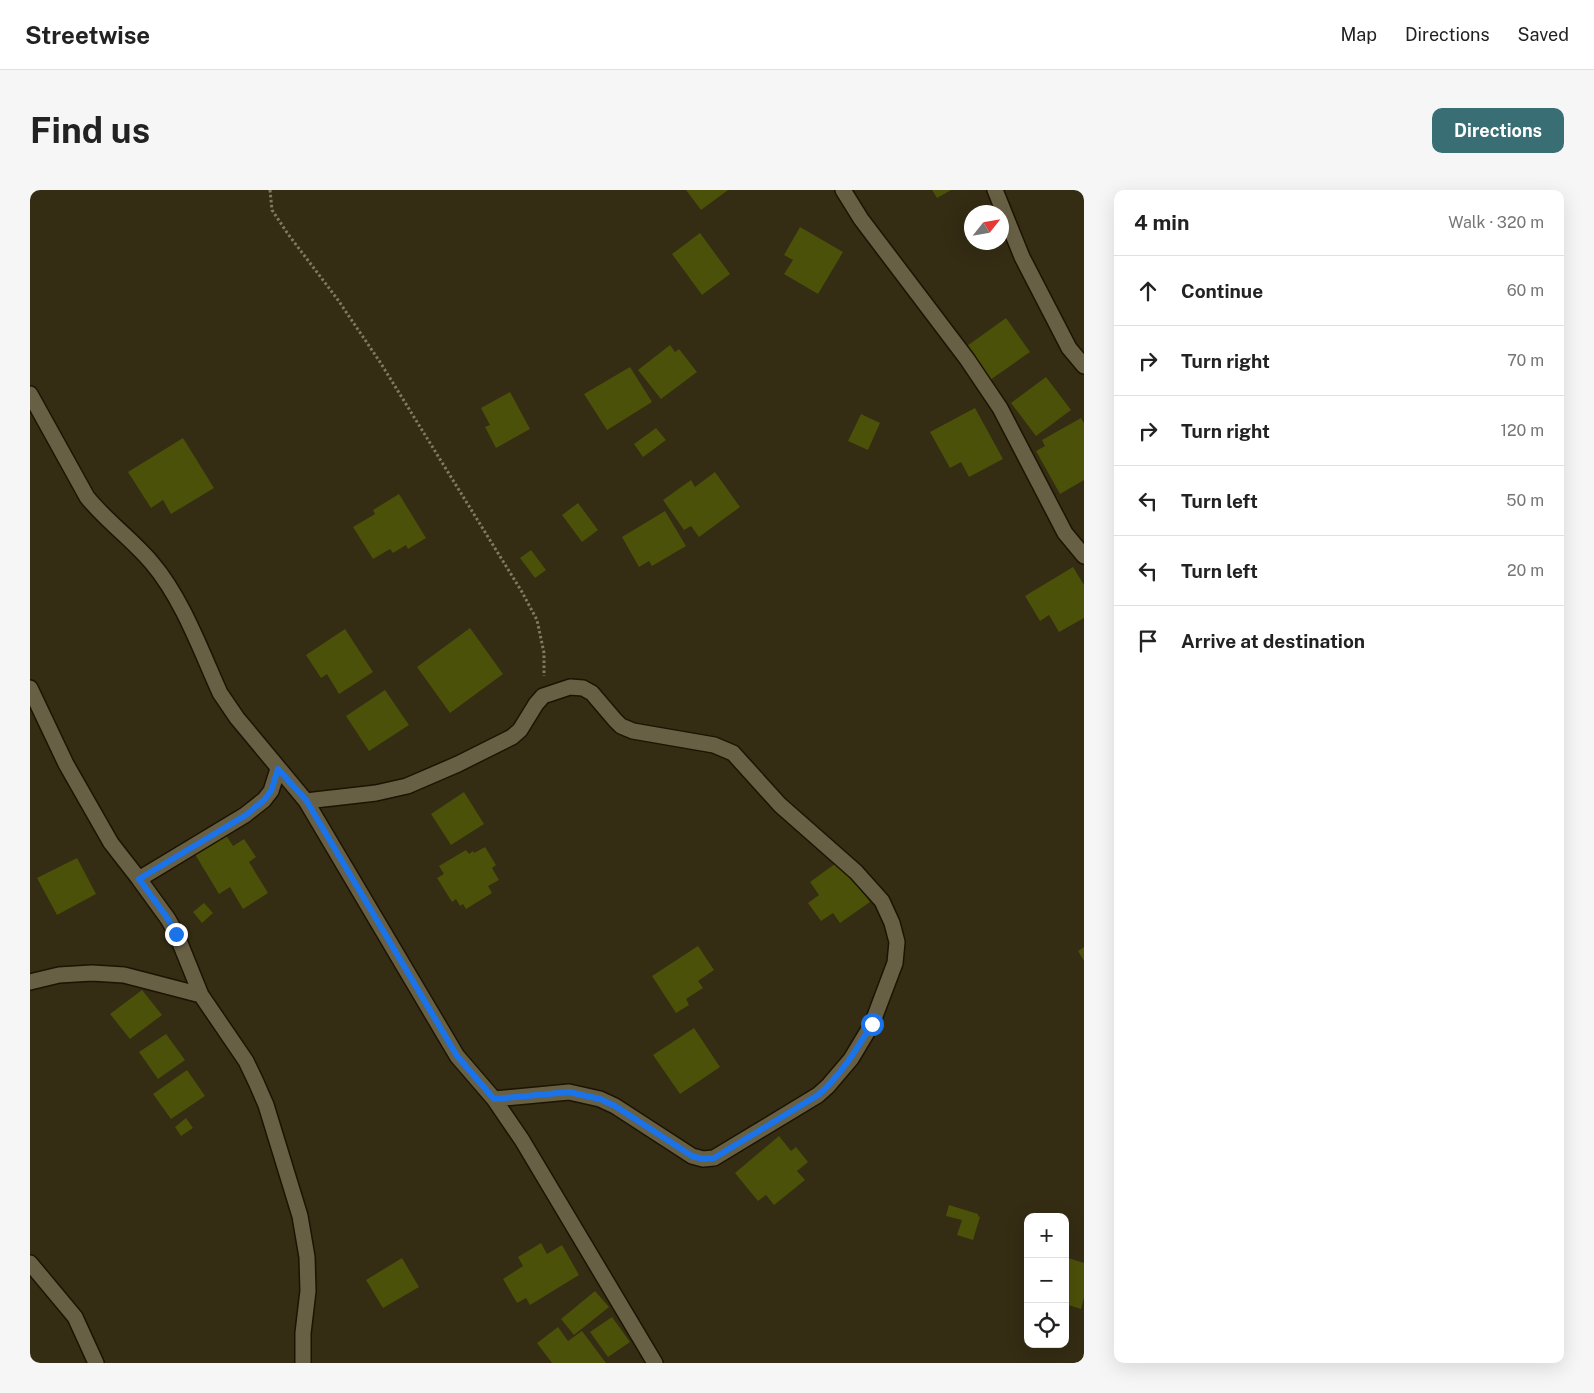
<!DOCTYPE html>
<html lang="en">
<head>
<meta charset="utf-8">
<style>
	body { margin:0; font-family:"Public Sans",sans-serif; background:#f6f6f6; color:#222 }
	.controls { position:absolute; right:15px; bottom:15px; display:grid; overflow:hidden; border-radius:10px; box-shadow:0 5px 20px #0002 }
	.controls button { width:45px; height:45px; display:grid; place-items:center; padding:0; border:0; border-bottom:1px solid #e0e0e0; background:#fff; color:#222; font:25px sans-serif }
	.compass { position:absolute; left:934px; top:15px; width:45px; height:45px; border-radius:50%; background:#fff; box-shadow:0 5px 20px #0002; rotate:59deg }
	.stop { position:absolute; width:15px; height:15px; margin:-11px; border:4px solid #1a73e8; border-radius:50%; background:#fff }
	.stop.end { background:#1a73e8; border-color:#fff; box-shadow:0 1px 5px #0008 }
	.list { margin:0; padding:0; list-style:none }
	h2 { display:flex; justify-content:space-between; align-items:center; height:65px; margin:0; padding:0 20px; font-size:21px }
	h2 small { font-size:16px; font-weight:400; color:#767676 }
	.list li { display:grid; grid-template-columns:32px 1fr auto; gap:15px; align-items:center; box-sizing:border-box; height:70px; padding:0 20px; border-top:1px solid #e0e0e0 }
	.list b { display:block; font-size:19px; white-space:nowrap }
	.list em { font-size:16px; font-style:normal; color:#767676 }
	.icon { flex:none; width:28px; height:28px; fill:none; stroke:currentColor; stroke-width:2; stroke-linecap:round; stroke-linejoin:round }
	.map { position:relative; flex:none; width:1054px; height:1173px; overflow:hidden; border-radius:10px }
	header { display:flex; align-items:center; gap:30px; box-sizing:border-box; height:70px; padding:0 25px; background:#fff; border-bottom:1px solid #e0e0e0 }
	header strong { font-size:24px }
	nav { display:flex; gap:28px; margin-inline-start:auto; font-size:18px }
	.intro { display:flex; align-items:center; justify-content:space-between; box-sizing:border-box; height:120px; padding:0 30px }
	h1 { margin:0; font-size:35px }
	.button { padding:12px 22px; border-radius:10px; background:#386e74; color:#fff; font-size:18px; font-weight:700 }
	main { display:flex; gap:30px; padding:0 30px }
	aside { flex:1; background:#fff; border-radius:10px; box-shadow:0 5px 20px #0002 }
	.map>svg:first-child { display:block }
	.building { fill:#4b5109 }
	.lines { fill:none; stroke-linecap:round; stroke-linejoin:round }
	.minor-casing { stroke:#1c1400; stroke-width:18 }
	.path { stroke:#807965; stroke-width:3; stroke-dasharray:2.5 2.5; stroke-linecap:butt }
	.minor { stroke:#686045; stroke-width:15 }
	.route { stroke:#1a73e8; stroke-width:6 }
</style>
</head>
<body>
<header>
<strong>Streetwise</strong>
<nav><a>Map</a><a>Directions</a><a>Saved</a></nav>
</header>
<div class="intro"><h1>Find us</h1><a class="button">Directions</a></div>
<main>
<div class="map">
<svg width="1054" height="1173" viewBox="0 0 1054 1173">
	<rect width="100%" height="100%" fill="#342c13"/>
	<!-- building -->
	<path class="building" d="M656 0H698L671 20Z
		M902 0H921L907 8Z
		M770 37 813 62 788 104 754 84 763 70 754 65Z
		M670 43 700 84 672 105 642 64Z
		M976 128 1000 162 960 190 937 156Z
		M640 155 645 162 649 159 667 182 631 209 608 180Z
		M600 177 622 212 577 240 554 204Z
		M1016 187 1041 220 1006 246 981 213Z
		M480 202 500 239 466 258 455 237 460 235 451 218Z
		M945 218 973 269 939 287 931 272 920 278 900 242Z
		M831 224 850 233 838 260 818 251Z
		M1051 228 1054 233V290L1030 304 1006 261 1015 256 1012 250Z
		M626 238 636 250 613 267 604 254Z
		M153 248 184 298 141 324 133 310 121 318 98 282Z
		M685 282 710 317 669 347 661 336 654 340 633 310 661 290 665 297Z
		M369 304 396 348 378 359 376 355 363 363 360 359 343 369 323 337 345 324 343 320Z
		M548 313 568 340 552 352 532 325Z
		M635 321 656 356 622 376 619 371 609 377 592 347Z
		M501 360 516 380 505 388 490 368Z
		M1043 377 1054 395V428L1029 442 1019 425 1010 431 995 406Z
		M440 438 473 484 420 523 387 477Z
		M315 439 343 482 309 504 297 484 291 488 276 465Z
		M355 500 379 535 339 561 316 526Z
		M434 602 454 634 421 655 401 624Z
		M194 642 203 656 214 649 226 667 219 672 238 703 213 719 200 697 189 704 163 661Z
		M455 657 466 675 462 678 469 690 458 696 462 703 436 719 433 714 430 716 426 709 422 712 407 688 414 684 409 676 436 660 439 664 443 661 444 663Z
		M47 668 66 704 27 725 7 688Z
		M809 671 840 712 810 733 803 723 791 731 778 713 789 705 780 692Z
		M174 713 183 723 172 733 163 722Z
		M668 756 684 780 668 791 673 798 656 809 659 815 646 823 622 786Z
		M1054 757V771L1048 761Z
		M112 800 132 825 100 849 80 824Z
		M664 838 690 877 650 904 623 865Z
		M136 844 155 870 128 889 109 862Z
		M157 880 175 906 141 929 123 904Z
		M156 928 163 938 151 946 145 937Z
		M749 946 761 961 766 957 778 972 767 981 775 990 744 1015 736 1005 728 1011 705 983Z
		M919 1015 948 1024V1026L950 1027 943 1050 927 1045 932 1030 916 1026Z
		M511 1053 517 1064 532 1055 549 1085 500 1115 496 1108 487 1113 473 1089 493 1076 488 1067Z
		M1035 1067 1054 1073V1107L1051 1119 1035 1114Z
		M372 1068 389 1097 353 1118 336 1090Z
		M565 1101 579 1117 544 1145 531 1129Z
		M582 1127 600 1152 578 1167 560 1142Z
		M528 1137 538 1151 552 1141 576 1173H522L507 1153Z"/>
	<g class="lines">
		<defs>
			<path id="minor" d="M813 0 831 29 937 169 970 218 1035 343 1054 366
				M965 0 992 67 1039 158 1054 176
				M0 204 57 307C76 331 102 349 122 373 152 408 171 461 190 503L207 528 276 611 427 866 464 909 492 950 625 1173
				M0 498 36 574 81 653 109 689 138 729 146 743 171 805
				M276 611 346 603 377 596 428 574 482 547 490 540 506 514 513 506 540 497 553 498 562 503 585 530 591 536 603 541 684 555 703 563 750 615 826 682 852 711 862 733 867 752 865 773 842 834 821 869 798 896 788 905 684 968 673 969 662 966 585 916 570 909 539 902 464 909
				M109 689 215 625 234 610 241 601 248 579
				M0 792 29 785 62 783 94 785 171 805 216 871 226 892 236 915 270 1026 277 1067 278 1101 273 1143V1173
				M0 1073 45 1127 66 1173"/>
		</defs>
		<!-- minor casing -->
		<use href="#minor" class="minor-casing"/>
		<!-- path -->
		<path class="path" d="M240 0 242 20 258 44 308 110 350 172 492 402 507 430 514 463V486"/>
		<!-- minor -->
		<use href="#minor" class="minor"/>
	</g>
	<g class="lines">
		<!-- route -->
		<path class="route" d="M146 744 138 729 109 689 216 625 234 610 241 601 248 579 276 610 427 866 464 909 539 902 570 909 585 916 662 966 673 969 684 968 788 905C811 885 826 860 842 834"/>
	</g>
</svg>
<div class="controls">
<button>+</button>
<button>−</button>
<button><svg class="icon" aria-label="locate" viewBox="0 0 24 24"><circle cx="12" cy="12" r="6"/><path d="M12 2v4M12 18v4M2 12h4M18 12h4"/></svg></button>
</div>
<svg class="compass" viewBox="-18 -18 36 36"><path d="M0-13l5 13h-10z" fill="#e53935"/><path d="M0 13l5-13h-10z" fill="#767676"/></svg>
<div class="stop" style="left:842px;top:834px"></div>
<div class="stop end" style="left:146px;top:744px"></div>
</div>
<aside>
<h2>4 min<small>Walk · 320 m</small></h2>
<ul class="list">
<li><svg class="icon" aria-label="ahead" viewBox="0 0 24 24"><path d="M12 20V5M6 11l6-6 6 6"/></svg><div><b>Continue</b></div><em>60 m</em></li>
<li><svg class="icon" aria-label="right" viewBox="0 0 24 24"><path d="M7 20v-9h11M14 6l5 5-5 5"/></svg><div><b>Turn right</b></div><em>70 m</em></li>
<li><svg class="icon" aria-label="right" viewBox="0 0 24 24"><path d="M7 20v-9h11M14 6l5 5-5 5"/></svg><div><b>Turn right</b></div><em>120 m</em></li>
<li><svg class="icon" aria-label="left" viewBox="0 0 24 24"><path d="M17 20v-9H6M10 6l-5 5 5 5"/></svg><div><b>Turn left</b></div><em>50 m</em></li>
<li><svg class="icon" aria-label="left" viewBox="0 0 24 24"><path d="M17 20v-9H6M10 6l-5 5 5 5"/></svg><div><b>Turn left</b></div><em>20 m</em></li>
<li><svg class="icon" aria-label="arrive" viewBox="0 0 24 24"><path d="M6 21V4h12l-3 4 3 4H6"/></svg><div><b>Arrive at destination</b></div></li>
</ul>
</aside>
</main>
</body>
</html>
